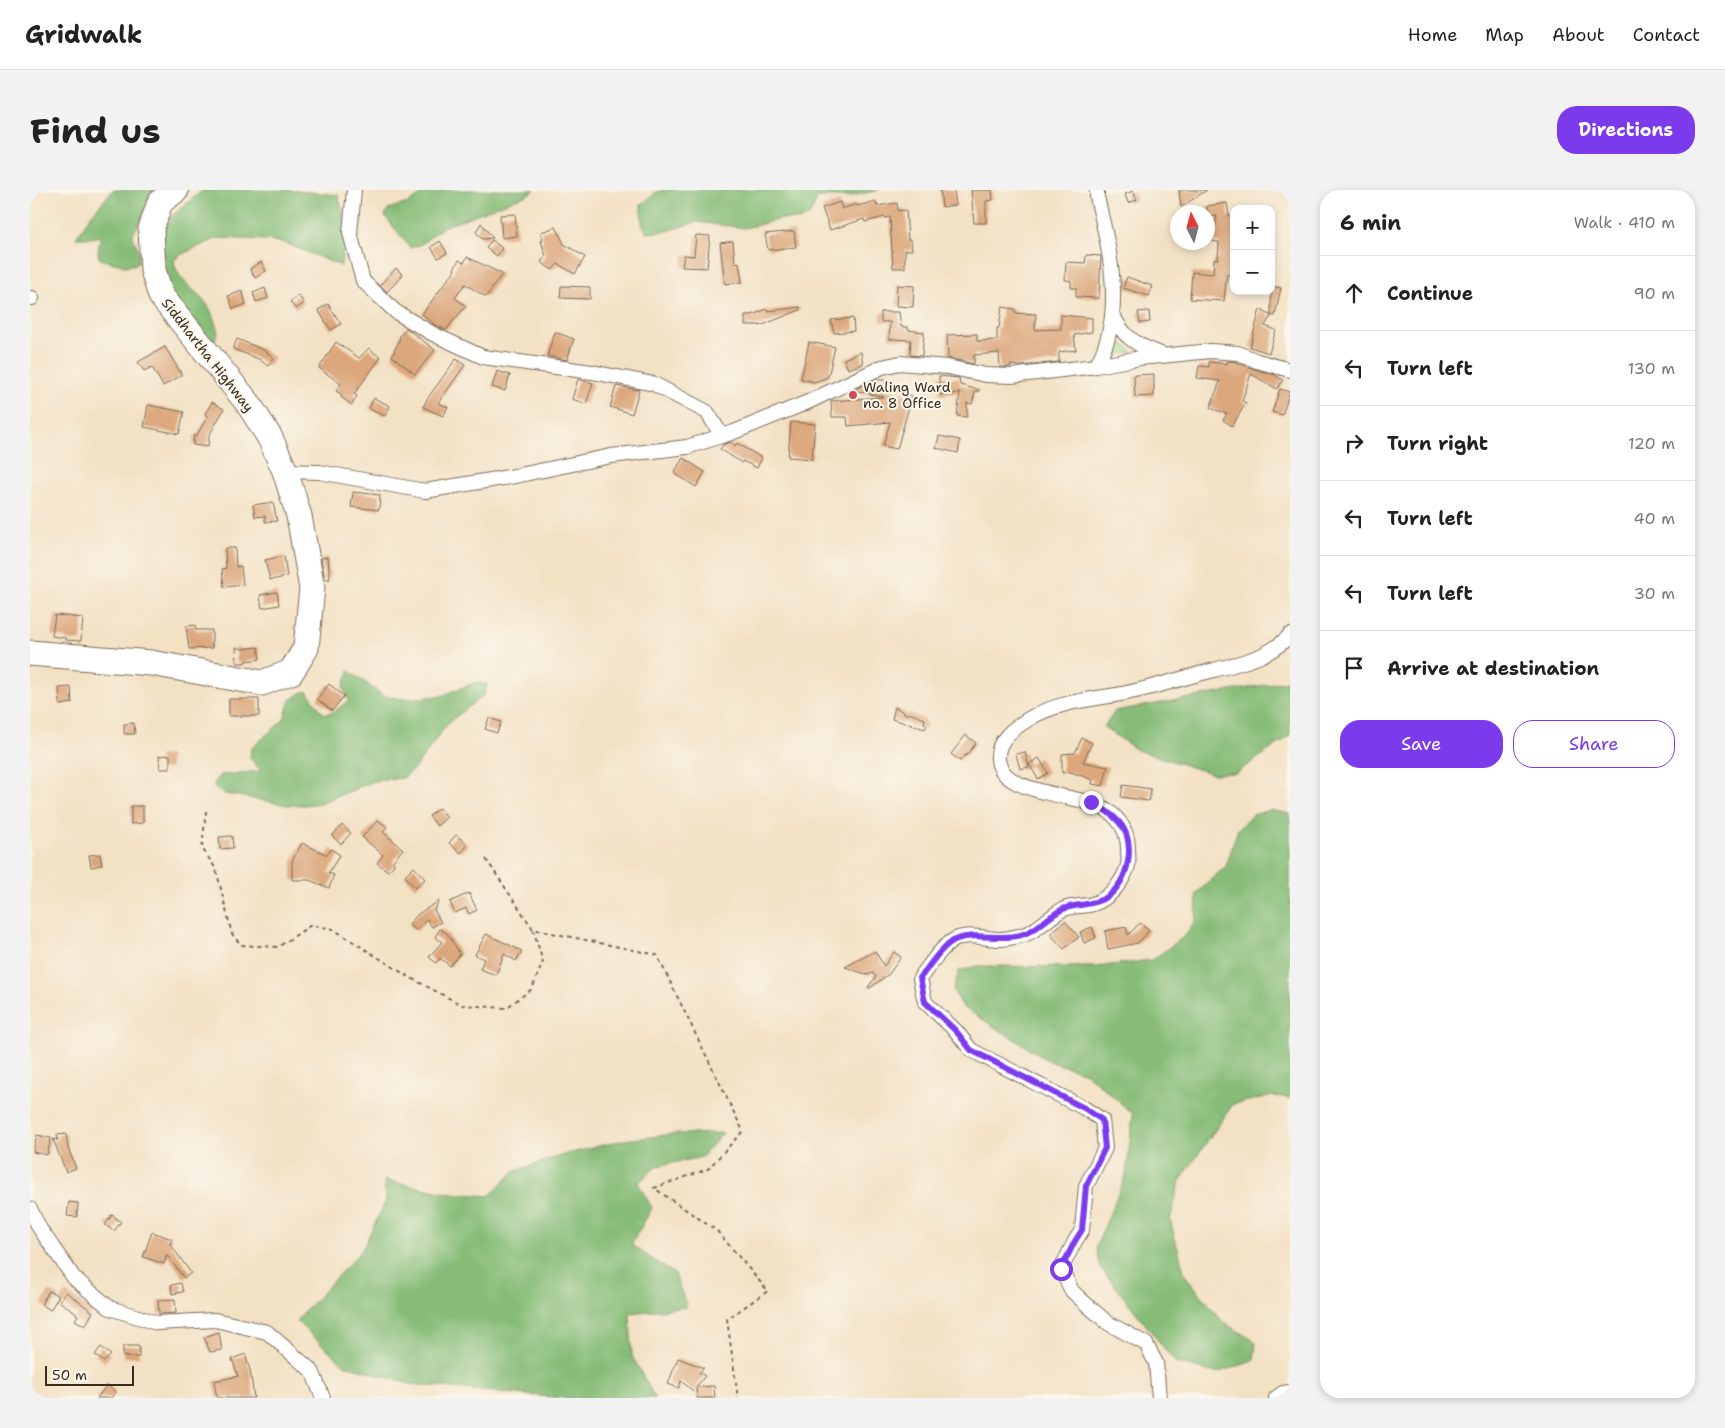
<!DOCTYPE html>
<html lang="en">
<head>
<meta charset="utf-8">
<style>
	body { margin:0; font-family:"Shantell Sans",sans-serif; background:#f2f2f2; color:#222 }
	.controls { position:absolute; right:15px; top:15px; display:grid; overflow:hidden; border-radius:10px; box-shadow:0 2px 8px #0003 }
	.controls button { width:45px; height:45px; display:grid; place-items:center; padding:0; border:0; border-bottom:1px solid #e0e0e0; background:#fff; color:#222; font:25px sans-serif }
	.compass { position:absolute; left:1140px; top:15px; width:45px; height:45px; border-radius:50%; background:#fff; box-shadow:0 2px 8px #0003; rotate:354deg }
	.scale { position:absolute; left:15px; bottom:12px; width:89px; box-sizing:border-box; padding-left:5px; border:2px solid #3b2a1e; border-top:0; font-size:14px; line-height:18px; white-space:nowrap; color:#3b2a1e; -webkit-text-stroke:4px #fbf7ec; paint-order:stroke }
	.stop { position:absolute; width:15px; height:15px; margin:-11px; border:4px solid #7c3aed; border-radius:50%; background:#fff }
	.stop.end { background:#7c3aed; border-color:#fff; box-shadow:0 1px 5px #0008 }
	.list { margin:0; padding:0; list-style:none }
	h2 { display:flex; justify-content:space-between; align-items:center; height:65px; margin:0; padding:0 20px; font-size:21px }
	h2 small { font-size:16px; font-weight:400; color:#767676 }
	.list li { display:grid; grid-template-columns:32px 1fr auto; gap:15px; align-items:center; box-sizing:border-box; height:75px; padding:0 20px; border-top:1px solid #e0e0e0 }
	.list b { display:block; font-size:19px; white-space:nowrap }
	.list em { font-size:16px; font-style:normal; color:#767676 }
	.actions { display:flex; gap:10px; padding:15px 20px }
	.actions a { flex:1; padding:11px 0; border:1px solid #7c3aed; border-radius:20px; text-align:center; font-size:18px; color:#7c3aed }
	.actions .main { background:#7c3aed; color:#fff }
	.icon { flex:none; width:28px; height:28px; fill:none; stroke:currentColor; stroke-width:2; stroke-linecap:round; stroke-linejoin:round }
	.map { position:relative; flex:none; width:1260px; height:1208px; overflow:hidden; border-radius:20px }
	header { display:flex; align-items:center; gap:30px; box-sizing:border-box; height:70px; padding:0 25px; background:#fff; border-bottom:1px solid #e0e0e0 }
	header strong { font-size:24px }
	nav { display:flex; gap:28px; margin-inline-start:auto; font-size:18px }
	.intro { display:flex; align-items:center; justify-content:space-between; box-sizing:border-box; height:120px; padding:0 30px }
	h1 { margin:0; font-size:35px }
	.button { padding:12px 22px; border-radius:20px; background:#7c3aed; color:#fff; font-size:18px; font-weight:700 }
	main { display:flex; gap:30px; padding:0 30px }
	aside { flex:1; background:#fff; border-radius:20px; box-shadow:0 2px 8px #0003 }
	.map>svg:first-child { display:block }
	.green { fill:#a8dc8b; stroke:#728354 }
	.forest { fill:#86bc77; stroke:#60734a }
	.building { fill:#dca77c }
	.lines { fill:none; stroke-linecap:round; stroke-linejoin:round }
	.street-casing { stroke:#7b6a58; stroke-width:16 }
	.highway-casing { stroke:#7b6a58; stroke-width:27 }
	.path { stroke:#7b6a58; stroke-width:2; stroke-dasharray:4 4; stroke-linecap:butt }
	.street { stroke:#fff; stroke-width:14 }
	.highway { stroke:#fff; stroke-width:25 }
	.route { stroke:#7c3aed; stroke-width:6 }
	.poi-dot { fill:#d1495b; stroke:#fbf7ec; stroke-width:2 }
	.labels { text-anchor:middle; stroke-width:4; stroke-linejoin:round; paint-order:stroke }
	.street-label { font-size:14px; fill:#3b2a1e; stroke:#fbf7ec }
	.poi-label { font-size:14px; fill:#3b2a1e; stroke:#fbf7ec; text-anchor:start }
</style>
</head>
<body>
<header>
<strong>Gridwalk</strong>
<nav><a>Home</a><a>Map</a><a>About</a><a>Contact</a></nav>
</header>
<div class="intro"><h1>Find us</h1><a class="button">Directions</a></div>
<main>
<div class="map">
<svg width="1260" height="1208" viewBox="0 0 1260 1208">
	<rect width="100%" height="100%" fill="#fbf7ec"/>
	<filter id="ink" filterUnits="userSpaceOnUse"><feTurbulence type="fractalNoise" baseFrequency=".02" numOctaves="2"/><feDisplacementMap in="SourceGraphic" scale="10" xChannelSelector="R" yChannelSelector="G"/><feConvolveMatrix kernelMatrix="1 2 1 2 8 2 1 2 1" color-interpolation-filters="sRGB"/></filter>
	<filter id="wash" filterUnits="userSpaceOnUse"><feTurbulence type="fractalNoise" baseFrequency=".0096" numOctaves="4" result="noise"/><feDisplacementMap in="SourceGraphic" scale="20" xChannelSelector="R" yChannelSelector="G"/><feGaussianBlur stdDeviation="1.12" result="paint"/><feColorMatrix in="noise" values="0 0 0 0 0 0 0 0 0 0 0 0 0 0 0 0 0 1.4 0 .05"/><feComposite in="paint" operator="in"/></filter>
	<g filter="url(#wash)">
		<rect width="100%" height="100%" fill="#f3e1c4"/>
		<!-- green -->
		<path class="green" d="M1087 149 1103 162 1078 166Z"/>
		<!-- forest -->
		<path class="forest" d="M83 0H128L120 12 102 46 109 60 108 74 95 76 70 69 68 64 70 46 61 48H46L61 25Z
			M258 0 308 5 316 33 311 76 255 53 236 50 188 48 152 64 144 70C146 90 164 98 176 113 182 120 185 133 188 142L184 151 176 157 130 93 132 34 173 0Z
			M399 0H505L497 5 413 37 390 55 380 58 355 26 358 19 378 13Z
			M633 0H849L818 7H788L780 25 771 30 752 29 715 38 666 32 637 41 617 43 612 34 611 15 625 3Z
			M319 481 354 506 374 509 411 506 447 492 457 495 454 505 418 533 385 578 373 588 345 591 290 613 274 615H258L196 604C189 601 185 601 184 593L191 585 231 581 220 568 221 559 254 529 260 510 273 502H278L291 521 295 524 304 522 319 510 313 497Z
			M1258 491 1260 492V546L1206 583 1183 584 1107 560 1074 537 1085 521Z
			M1240 620 1260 624V908L1243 906 1203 914 1150 991 1140 1030 1155 1085 1193 1132 1226 1152 1224 1171 1186 1183 1146 1173 1070 1077 1066 1057 1096 985 1103 924 1056 883 1019 871 933 817 923 800 929 781 947 776 1066 777 1122 770 1155 746 1166 730 1167 703 1196 676 1208 639 1222 625Z
			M693 943 672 967 627 976 608 993 622 1018 601 1055 645 1084 657 1117 600 1123 602 1166 625 1208H533L380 1194 315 1175 266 1131 332 1060 356 1011 354 990 411 1002 459 1006 485 981 533 965 594 950 645 944Z"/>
		<g id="blocks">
			<!-- building -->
			<path class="building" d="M910 0H924L926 15 912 17Z
				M941 0H962L963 10 956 11V33H944Z
				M1149 0H1177L1151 17Z
				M1103 1 1107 10 1098 13 1095 4Z
				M846 11 847 16 867 13 868 21 876 20 878 50H881L882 60H875V78H863L860 27 855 28V27L835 32 834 29 800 40 792 18 810 12 812 19 826 14 827 16Z
				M1197 13 1199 26 1204 27V84H1197L1194 111 1160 109 1162 82 1183 84 1184 69H1188L1189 52 1182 51 1187 26 1178 27 1177 16Z
				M485 24 487 46 472 48 470 25Z
				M451 33 463 48 452 49 446 42Z
				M526 37 534 54 555 67 545 84 528 74 522 80 511 72 516 66 511 51H513L511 42Z
				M764 41 766 57 738 60 735 44Z
				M666 45 680 46 677 78 652 77 654 65 664 66Z
				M462 50 472 58 467 66 456 58Z
				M410 51 417 63 408 68 401 57Z
				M703 51 705 73 709 72 712 92 695 94 690 53Z
				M1056 65 1071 66 1069 108 1046 107V98H1041V91L1035 90 1036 72 1055 73Z
				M437 67 472 84 456 107 435 94 425 108 436 116 416 140 405 135 392 124 425 80 424 79 429 70 434 73Z
				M231 72 236 81 225 88 220 79Z
				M366 78 373 85 357 102 350 95Z
				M1097 87 1122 96 1119 106 1093 98Z
				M867 95 884 96 883 117 866 116Z
				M531 96 560 97V109L530 108Z
				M1241 96 1251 98 1245 126 1241 125Z
				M235 98 238 108 226 112 223 103Z
				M212 101 216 114 203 119 198 106Z
				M268 105 274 113 266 119 260 112Z
				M298 114 311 134 301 140 288 120Z
				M770 117V120L730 136V135H715V125H722L737 119 738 121Z
				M972 117 985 119V123L1006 124 1005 140 1031 139V125L1062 128V142L1044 145 1046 160 1029 162V172L991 176 980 175V177H970L969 163 944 165V174L918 168 917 145 947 144V151L967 150V138H969Z
				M1230 119 1241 126 1235 136 1246 140 1239 163 1220 157Z
				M1119 121 1120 132 1110 133 1108 122Z
				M851 122H869L871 137H878V140L894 142 892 166 880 165 881 150 859 149 860 132H851Z
				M823 128 824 141 804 143 801 130Z
				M376 138 405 160 385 184 362 166 370 148 369 147Z
				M525 142 544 149 537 170 517 166Z
				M207 149 234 160 244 168 238 176 229 169 203 159Z
				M306 152 329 168 339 158 344 163 351 167 324 204 327 206 322 215 311 207 312 205 306 201 311 194 289 178Z
				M779 152 805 157 798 187 785 192 771 189Z
				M135 157 152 185 133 196 122 177 114 181 108 172Z
				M831 162 833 174 818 179 814 169Z
				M426 169 435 175 408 213 418 217 413 226 393 217 397 209Z
				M1198 171 1206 172 1224 179 1245 185 1253 190 1247 199 1221 184 1212 211 1216 213 1202 236 1193 230 1197 224 1180 218 1190 191 1167 188 1169 176 1179 177V172L1197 174Z
				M467 181 480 185 475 201 462 197Z
				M1124 184V206L1105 207 1104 185Z
				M909 186 929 188 930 195 949 200V201L945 202 942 214 937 213V227L927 226 930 203 910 205Z
				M548 189 563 193 556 214 542 209Z
				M844 190H856V199L882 206 867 259 853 256 860 232 818 236 817 227H802L801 211 854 207 823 200 832 196 844 194Z
				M586 196 609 200 602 224 580 217Z
				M1250 199 1260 202 1252 225 1242 222Z
				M344 208 360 216 355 226 339 219Z
				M182 212 194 219 179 246 178 257 163 255 164 245 166 246 178 226 175 224Z
				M118 215 154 222 149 244 114 237Z
				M761 232 785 234 782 269 758 267Z
				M909 246 930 250 928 263 906 258Z
				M701 252 705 256 707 253 732 268 727 278 713 271 712 273 690 259 694 254Z
				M653 268 675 282 666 297 644 283Z
				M323 302 350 305 349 320 321 317Z
				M243 312 247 331 235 332V326L225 327 223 315Z
				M195 358H205L206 377 211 376 213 395 194 397 192 379 196 378Z
				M254 366 257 387 240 390 235 370Z
				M298 367 300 389H295L291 368Z
				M247 402 249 415 232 418 230 405Z
				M25 425 53 428 51 451 36 450V448L22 446Z
				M165 435 166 440H182V458L159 459 156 436Z
				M206 457 213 459 228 457 230 469 215 471V473H207Z
				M299 494 314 506 302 521 287 509Z
				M41 497 42 513 30 515 29 498Z
				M199 509H229V526H199Z
				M865 517 878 525 879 523 895 529 894 533 897 535 895 539 862 529Z
				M459 528 471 532 467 543 455 539Z
				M104 533 105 544H94V534Z
				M936 545 946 553 936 566 935 565 930 571 921 564Z
				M1052 548 1062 553 1053 572 1078 577 1073 596 1062 594 1063 590 1041 582 1032 583V564L1045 563Z
				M995 562 999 577 990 579 986 564Z
				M140 565V579H130L129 566Z
				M1009 568 1018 583 1008 589 999 574Z
				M1093 595 1121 599 1119 611 1091 607Z
				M101 616H113V633L101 634Z
				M409 618 417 627 407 636 399 626Z
				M348 630 357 637 353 642 373 659 363 671 364 675 358 681 347 673 353 665 332 647Z
				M312 635 321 643 311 654 302 646Z
				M426 645 438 655 431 663 419 653Z
				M202 646 203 658 190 659 189 647Z
				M272 653 297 665 301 659 310 665 298 683 304 685 299 698 279 690H262V671Z
				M70 664 72 675 61 677 59 665Z
				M384 677 395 689 385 698 375 686Z
				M439 703 447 720 439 724 436 718 425 723 420 712Z
				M409 711 404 720 411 732 402 737 397 729 387 741 379 735 388 724Z
				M1035 731 1049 747 1034 759 1020 744Z
				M1110 733 1119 741 1108 753 1078 759 1075 741 1096 737 1098 745Z
				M1062 737 1066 748 1054 753 1050 742Z
				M410 739 418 744 430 764 420 776 410 768 406 773 399 767 412 752 405 747Z
				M456 744 492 761 486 771 474 764 466 785 450 779 454 769 445 765Z
				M845 761 854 776 864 762 871 767 859 784 840 798 838 797 846 787 843 783 838 785 815 777Z
				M36 944 38 958 46 978 36 982 23 949 28 950 27 945Z
				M7 945 21 948 17 965 3 962Z
				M39 1012 48 1013 47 1027 37 1026Z
				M82 1025 91 1032 84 1041 75 1035Z
				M122 1042 142 1049 140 1054 161 1083 154 1088 137 1065 134 1074 113 1067Z
				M151 1093 153 1102 142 1104 141 1095Z
				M19 1101 29 1106 20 1120 11 1114Z
				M36 1102 63 1122 55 1136 45 1130 48 1125 29 1111Z
				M145 1109 146 1123 129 1124 128 1110Z
				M189 1142 192 1160 180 1162 174 1147Z
				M93 1156H109V1167H93Z
				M71 1157 81 1165 74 1172 65 1165Z
				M215 1164 220 1180 224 1208H187L184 1191 208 1186 202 1169Z
				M648 1168 674 1178 669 1182 675 1186 666 1197 684 1196 685 1208H667L666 1198 663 1201 651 1191 649 1198 638 1194Z
				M77 1195 86 1202 81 1208H67Z"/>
		</g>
	</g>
	<g filter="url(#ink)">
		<use href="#blocks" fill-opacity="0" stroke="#7b6a58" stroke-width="1"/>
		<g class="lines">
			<defs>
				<path id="street" d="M324 0 320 43 333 91 366 122 403 144 453 167 562 182 624 194 677 222 692 246
					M0 108H2
					M1083 124C1091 147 1109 156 1131 164
					M1066 176C1096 125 1080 62 1067 7V0
					M255 281 289 282 395 301 485 286 581 266 657 257 704 242 778 212 852 177 870 173 917 177 956 185 981 186 1066 176 1110 168 1181 161 1208 163 1227 171 1260 180
					M0 1019 10 1039 44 1088 80 1118 127 1133 185 1130 237 1142 282 1181 293 1208
					M1129 1208 1126 1173 1116 1154 1078 1133 1057 1115 1042 1101 1031 1079 1045 1051 1052 1040 1056 996 1075 958 1072 930 1054 918 941 860 926 841 895 812 890 788C900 775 910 758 924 750 938 742 955 749 970 749 976 749 983 747 989 746 1006 743 1018 727 1032 720 1041 715 1053 717 1063 714 1079 709 1094 691 1098 675 1099 670 1098 664 1098 659 1098 643 1091 630 1077 620 1051 603 969 606 968 568 967 550 983 539 997 530 1029 510 1065 510 1101 502 1129 496 1156 487 1184 480 1213 472 1239 468 1260 445
					M1246 1208 1253 1203 1260 1202"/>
				<path id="highway" d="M0 463 121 473 232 493 261 482 276 458 282 398 269 326 255 281 240 248 218 213 131 106 123 80 121 39 130 12 146 0"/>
			</defs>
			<!-- street casing -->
			<use href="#street" class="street-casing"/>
			<!-- highway casing -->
			<use href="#highway" class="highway-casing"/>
			<!-- path -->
			<path class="path" d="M176 621 172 658 186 679 202 744 211 755 248 757 281 735 303 739 379 787 432 815 476 818 502 799 513 772 503 739
				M456 669 503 739 627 765 713 941 678 979 624 998 687 1041 738 1101 697 1129 708 1208"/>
			<!-- street -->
			<use href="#street" class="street"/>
			<!-- highway -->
			<use href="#highway" class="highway"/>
		</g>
	</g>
	<g class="lines" filter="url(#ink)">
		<!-- route -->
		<path class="route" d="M1031 1079 1045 1051 1052 1040 1056 996 1075 958 1072 930 1054 918 941 860 926 841 895 812 890 788C899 776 913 754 927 749 948 742 969 751 991 745 1007 741 1018 726 1033 719 1047 713 1060 717 1077 707 1099 692 1107 652 1089 632 1081 623 1072 618 1061 612"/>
	</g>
	<!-- markers -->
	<circle class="poi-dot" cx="823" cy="205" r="5"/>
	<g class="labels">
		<!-- street labels -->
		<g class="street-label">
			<text transform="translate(178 165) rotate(52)" y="5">Siddhartha Highway</text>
		</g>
		<!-- poi labels -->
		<g class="poi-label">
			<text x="833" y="202">Waling Ward<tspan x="833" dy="16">no. 8 Office</tspan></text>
		</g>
	</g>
</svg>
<div class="controls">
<button>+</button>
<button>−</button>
</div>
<svg class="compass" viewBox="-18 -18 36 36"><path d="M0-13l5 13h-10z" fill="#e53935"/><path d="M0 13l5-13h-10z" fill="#767676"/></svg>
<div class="scale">50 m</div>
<div class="stop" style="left:1031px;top:1079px"></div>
<div class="stop end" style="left:1061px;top:612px"></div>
</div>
<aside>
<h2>6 min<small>Walk · 410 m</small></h2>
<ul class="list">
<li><svg class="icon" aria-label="ahead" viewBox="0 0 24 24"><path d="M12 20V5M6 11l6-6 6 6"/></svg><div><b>Continue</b></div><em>90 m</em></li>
<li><svg class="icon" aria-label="left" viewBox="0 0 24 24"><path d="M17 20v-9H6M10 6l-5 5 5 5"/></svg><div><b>Turn left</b></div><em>130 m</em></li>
<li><svg class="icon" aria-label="right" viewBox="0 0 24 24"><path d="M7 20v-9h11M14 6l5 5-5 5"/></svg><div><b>Turn right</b></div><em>120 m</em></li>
<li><svg class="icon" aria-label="left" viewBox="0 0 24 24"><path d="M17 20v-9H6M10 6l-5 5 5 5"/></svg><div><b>Turn left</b></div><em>40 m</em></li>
<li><svg class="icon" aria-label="left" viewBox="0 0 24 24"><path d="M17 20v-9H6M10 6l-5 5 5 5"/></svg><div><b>Turn left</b></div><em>30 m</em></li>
<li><svg class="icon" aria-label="arrive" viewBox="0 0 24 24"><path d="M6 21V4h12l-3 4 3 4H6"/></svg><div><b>Arrive at destination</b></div></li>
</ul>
<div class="actions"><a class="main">Save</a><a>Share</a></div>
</aside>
</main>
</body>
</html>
